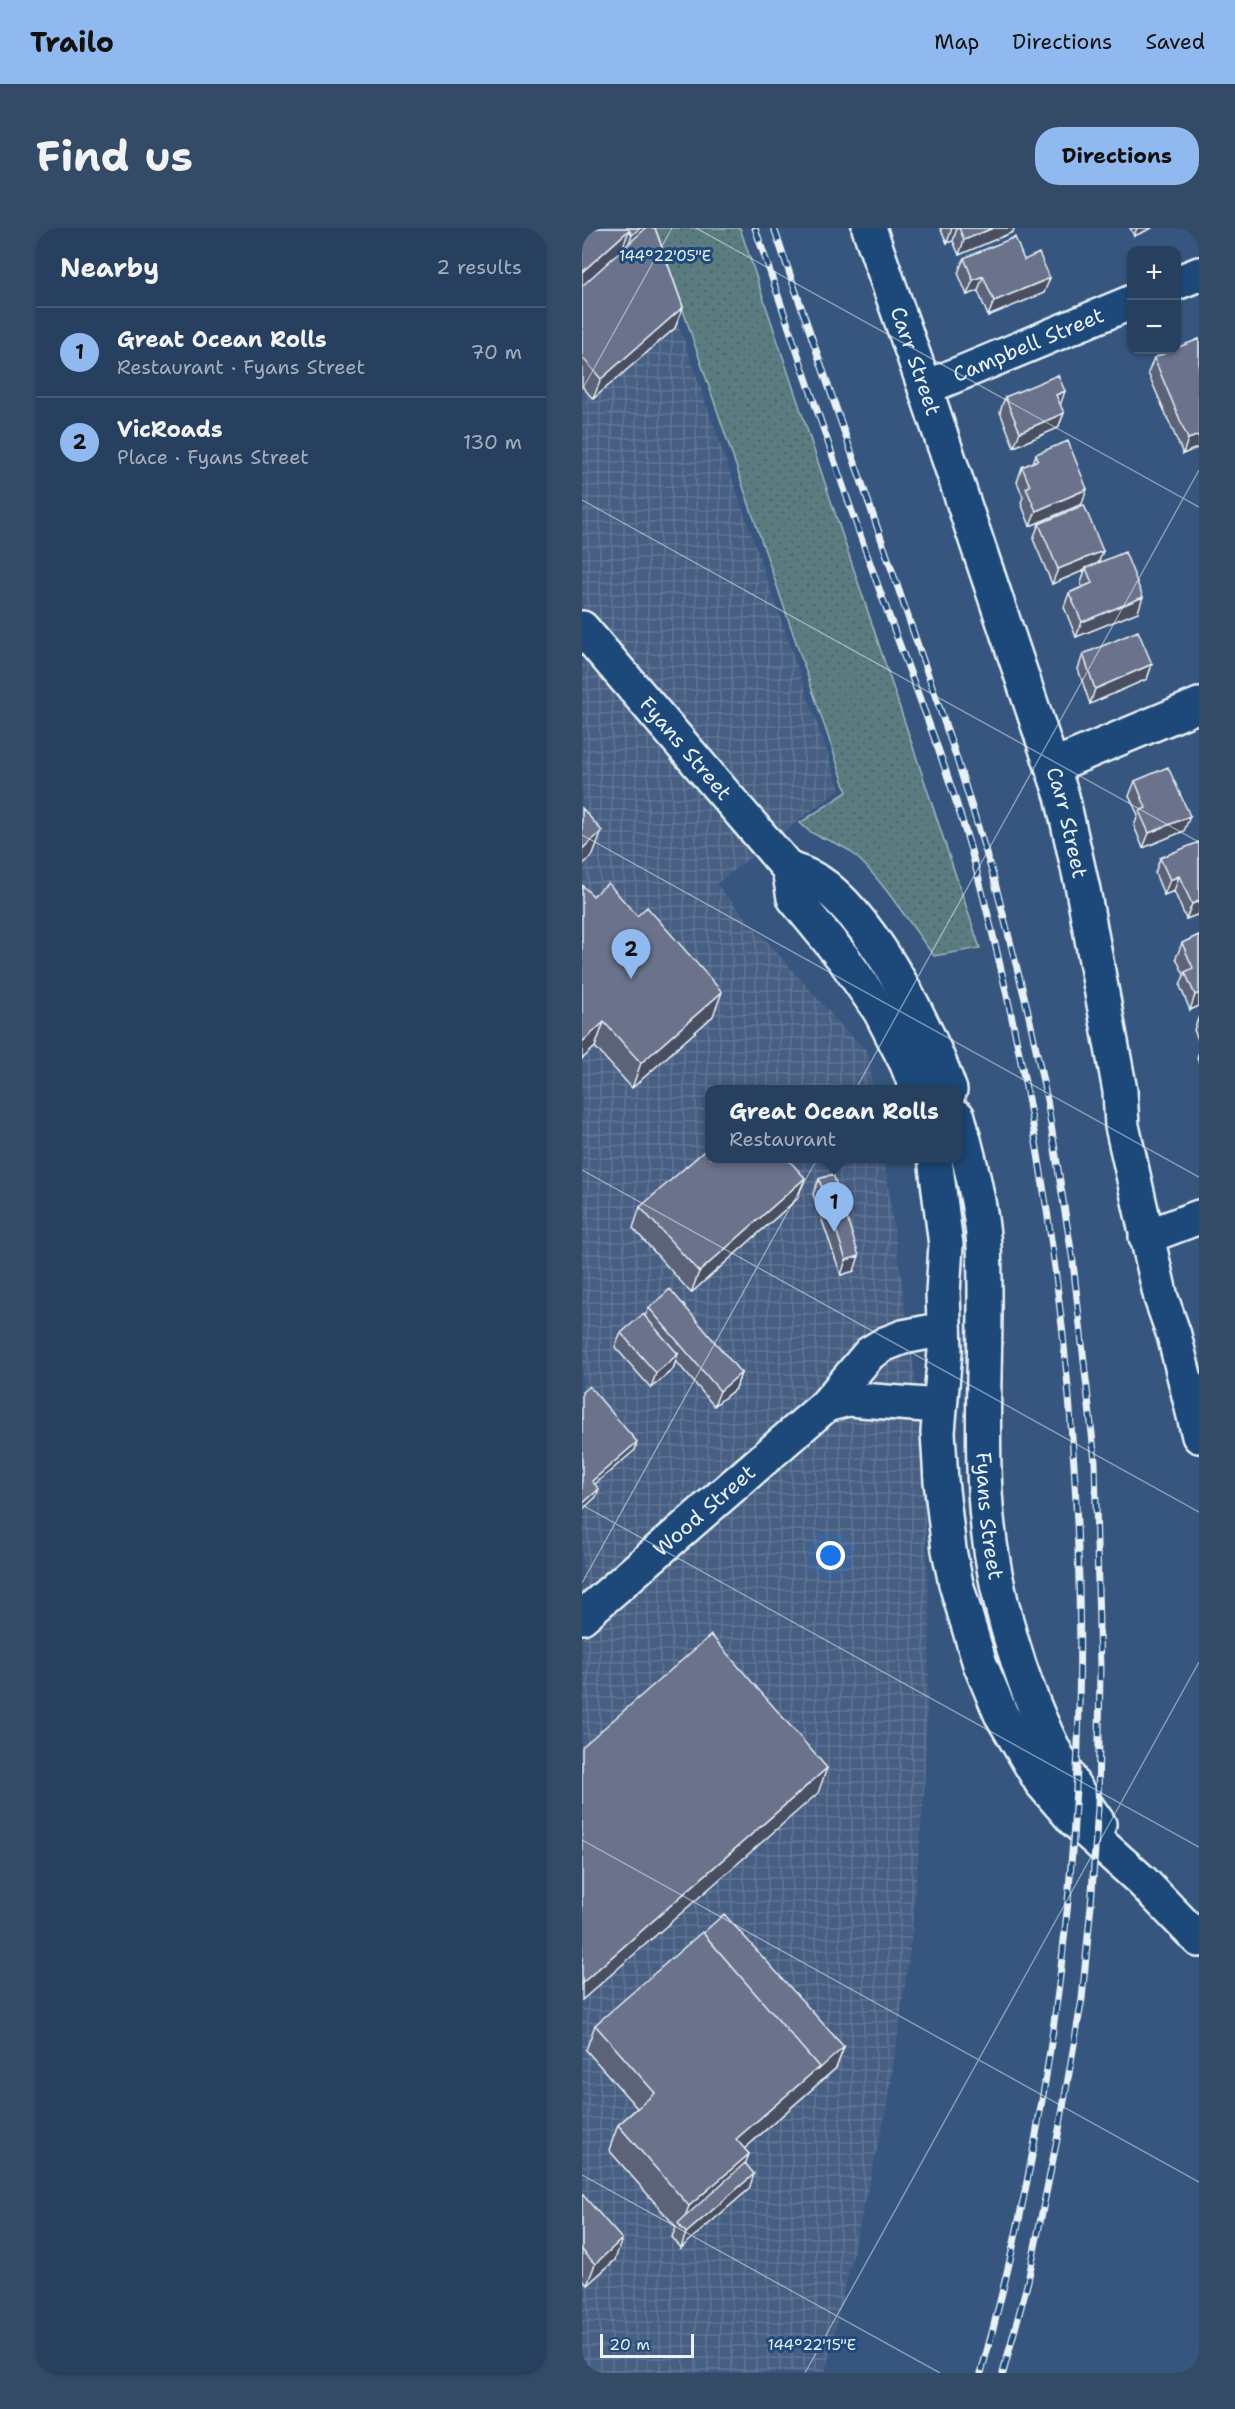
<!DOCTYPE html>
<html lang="en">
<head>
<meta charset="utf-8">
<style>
	body { margin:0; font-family:"Shantell Sans",sans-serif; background:#344b68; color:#f1f3f6 }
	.controls { position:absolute; right:18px; top:18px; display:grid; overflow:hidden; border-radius:12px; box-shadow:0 2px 4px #0004 }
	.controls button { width:54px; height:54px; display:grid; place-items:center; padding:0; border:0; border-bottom:2px solid #445974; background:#28405f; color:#f1f3f6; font:30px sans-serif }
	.scale { position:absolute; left:18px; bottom:15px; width:94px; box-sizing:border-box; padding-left:6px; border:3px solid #e8f1f8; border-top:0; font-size:16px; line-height:21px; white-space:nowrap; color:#e8f1f8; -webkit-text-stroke:4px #1f4a7a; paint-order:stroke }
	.you { position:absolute; left:249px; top:1328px; width:21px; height:21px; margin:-15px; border:4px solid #fff; border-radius:50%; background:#1a73e8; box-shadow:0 0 0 9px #1a73e833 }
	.badge { display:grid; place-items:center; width:39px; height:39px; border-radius:50%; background:#90b9f0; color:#111; font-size:20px; font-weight:700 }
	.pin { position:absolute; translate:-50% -50px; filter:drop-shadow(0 2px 3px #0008) }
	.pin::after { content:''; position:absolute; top:32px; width:21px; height:18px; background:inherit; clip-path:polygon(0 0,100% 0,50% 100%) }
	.popup { position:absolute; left:123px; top:857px; width:258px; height:78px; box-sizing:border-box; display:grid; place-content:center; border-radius:12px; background:#28405f; filter:drop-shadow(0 2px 4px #0005); font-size:20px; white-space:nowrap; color:#a5afbd }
	.popup b { font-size:22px; color:#f1f3f6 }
	.popup::after { content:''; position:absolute; left:50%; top:100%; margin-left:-12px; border:12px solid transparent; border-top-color:#28405f }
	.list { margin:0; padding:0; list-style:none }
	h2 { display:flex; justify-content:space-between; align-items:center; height:78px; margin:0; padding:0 24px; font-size:26px }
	h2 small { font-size:20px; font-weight:400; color:#a5afbd }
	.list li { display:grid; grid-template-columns:39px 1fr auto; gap:18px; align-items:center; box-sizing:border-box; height:90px; padding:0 24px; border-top:2px solid #445974 }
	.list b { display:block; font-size:22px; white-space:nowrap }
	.list p { margin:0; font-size:20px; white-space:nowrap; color:#a5afbd }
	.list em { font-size:20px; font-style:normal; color:#a5afbd }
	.map { position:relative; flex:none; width:617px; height:2145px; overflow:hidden; border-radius:24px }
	header { display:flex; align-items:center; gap:36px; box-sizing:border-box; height:84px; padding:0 30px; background:#90b9f0; color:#111 }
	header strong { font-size:28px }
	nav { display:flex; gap:33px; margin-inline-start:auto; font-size:21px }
	.intro { display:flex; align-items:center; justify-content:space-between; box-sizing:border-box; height:144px; padding:0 36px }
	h1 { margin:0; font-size:42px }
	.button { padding:15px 27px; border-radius:24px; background:#90b9f0; color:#111; font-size:21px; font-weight:700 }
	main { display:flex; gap:36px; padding:0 36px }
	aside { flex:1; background:#28405f; border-radius:24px; box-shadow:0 2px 4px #0004 }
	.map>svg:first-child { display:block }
	.industrial { fill:url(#industrial-grid) }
	.grass { fill:url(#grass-dots); stroke:#a1b6bc; stroke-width:1.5 }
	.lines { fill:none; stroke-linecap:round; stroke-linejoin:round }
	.street-casing { stroke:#e8f1f8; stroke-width:38 }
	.secondary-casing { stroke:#e8f1f8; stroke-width:38 }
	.street { stroke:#1f4a7a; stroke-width:33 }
	.secondary { stroke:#1f4a7a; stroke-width:33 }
	.rail-casing { stroke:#e8f1f8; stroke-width:7 }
	.rail { stroke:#1f4a7a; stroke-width:4.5; stroke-dasharray:14; stroke-linecap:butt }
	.wall { fill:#5b6378; stroke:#e8f1f8; stroke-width:1.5 }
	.shaded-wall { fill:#4a5061; stroke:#e8f1f8; stroke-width:1.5 }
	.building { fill:#6a738b; stroke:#e8f1f8; stroke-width:1.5 }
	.ticks { fill:none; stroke:#e8f1f8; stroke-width:1.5; stroke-opacity:0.45 }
	.labels { text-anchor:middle; stroke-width:6; stroke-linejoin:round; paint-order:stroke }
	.street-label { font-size:21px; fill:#e8f1f8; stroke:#1f4a7a }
	.ticks-label { font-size:15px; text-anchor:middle; fill:#e8f1f8; stroke:#1f4a7a; stroke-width:6; stroke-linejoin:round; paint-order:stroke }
</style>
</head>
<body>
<header>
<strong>Trailo</strong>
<nav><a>Map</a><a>Directions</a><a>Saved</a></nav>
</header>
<div class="intro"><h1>Find us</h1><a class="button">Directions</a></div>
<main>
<aside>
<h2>Nearby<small>2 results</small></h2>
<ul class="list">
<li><span class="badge">1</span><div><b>Great Ocean Rolls</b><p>Restaurant · Fyans Street</p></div><em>70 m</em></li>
<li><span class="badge">2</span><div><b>VicRoads</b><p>Place · Fyans Street</p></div><em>130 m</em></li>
</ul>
</aside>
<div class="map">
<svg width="617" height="2145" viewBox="0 0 617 2145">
	<defs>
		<pattern id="industrial-grid" width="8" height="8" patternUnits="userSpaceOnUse" patternTransform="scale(1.5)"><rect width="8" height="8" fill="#465f83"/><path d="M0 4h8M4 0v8" fill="none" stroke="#617695"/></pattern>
		<pattern id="grass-dots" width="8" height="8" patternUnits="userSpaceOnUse" patternTransform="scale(1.5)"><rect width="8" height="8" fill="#5a7c80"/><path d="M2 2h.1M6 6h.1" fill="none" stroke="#516568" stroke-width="1.8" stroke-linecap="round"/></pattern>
	</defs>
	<rect width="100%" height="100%" fill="#36567f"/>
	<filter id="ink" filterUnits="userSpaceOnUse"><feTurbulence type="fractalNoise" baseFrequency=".0167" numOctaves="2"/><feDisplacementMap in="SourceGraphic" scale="12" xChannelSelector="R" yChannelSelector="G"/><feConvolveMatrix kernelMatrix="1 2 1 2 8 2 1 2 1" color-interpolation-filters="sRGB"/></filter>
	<g filter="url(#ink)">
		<!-- industrial -->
		<path class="industrial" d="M0 0H63L258 561 134 656 266 805 286 824 291 861 128 862V930L302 931 338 1183 348 1396 342 1565 328 1722 306 1875 243 2145H0Z"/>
		<!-- grass -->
		<path class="grass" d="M73 0H158L398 720 352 728C329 698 295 643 266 622 249 610 234 612 218 595L265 564Z"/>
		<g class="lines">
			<defs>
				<g id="street">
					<path id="s1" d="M287 0 343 160 480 568 501 662 538 863 540 898 579 1070 592 1107 617 1208"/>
					<path d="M594 55 617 46"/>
					<path id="s2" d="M343 160 550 74"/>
					<path d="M471 538 617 477"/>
					<path d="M564 1009 617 989"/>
					<path d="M244 1177 266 1171 357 1178"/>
					<path id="s3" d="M0 1389 244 1177 288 1125 303 1116 321 1109 362 1101"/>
				</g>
				<g id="secondary">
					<path id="s4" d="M0 400 207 641C220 645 233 650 244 659 295 700 346 800 368 862"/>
					<path d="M207 641 212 670 262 731 298 783 325 836 335 862"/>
					<path id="s5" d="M376 889C387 931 399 975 402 1018 406 1100 398 1182 403 1264 409 1375 451 1507 517 1596"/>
					<path d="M353 930 364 1017 361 1065 363 1123 356 1204 359 1253 367 1322 374 1356 398 1436 419 1486 459 1554 491 1591 560 1653 617 1712"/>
				</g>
			</defs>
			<!-- street casing -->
			<use href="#street" class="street-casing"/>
			<!-- secondary casing -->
			<use href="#secondary" class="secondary-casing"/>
			<!-- street -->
			<use href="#street" class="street"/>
			<!-- secondary -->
			<use href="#secondary" class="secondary"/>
			<defs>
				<path id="rail" d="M173 0C215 122 255 244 299 366 333 460 371 552 396 648 525 1139 537 1654 399 2145
					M192 0 373 525 411 647 445 779 465 872 491 1034 513 1233 518 1441 516 1580 509 1677 500 1771 477 1902 446 2053 421 2145"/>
			</defs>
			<!-- rail casing -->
			<use href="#rail" class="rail-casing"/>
			<!-- rail -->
			<use href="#rail" class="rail"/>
		</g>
		<!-- wall -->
		<path class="wall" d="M0 0H73L101 79 93 100 11 171 0 158Z
			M358 0H432L431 4 377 27 371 13 365 15Z
			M548 0H570L552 8Z
			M382 30 442 32 462 65 406 88 396 63 385 67 376 45Z
			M617 111V219L601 226 566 145 572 130Z
			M423 169 478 177 482 185 476 200 432 219 418 184Z
			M454 226 500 276 448 298 439 275 441 269 435 254 440 239 451 235Z
			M457 296 521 323 516 335 556 384 494 409 482 379 487 365 500 359 499 355 503 342 470 356 451 311Z
			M501 426 570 436 565 451 508 476 496 441Z
			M553 553 602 603 561 620 552 598 556 587 547 568Z
			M617 614V686L604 691 592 663 582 667 573 645 578 630Z
			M11 668 131 788 50 860 13 819Z
			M617 707V778L608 782 598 758 602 747 594 730 600 715Z
			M617 788V814L612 802Z
			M617 824V835L615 830Z
			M223 950 215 971 109 1065 51 1000 58 979Z
			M237 951 272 1043 259 1047 231 966Z
			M67 1080 159 1145 154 1160 132 1178 94 1133 91 1141 69 1160 33 1119 39 1105 63 1088Z
			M13 1797 262 1819 254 1840 162 1921 167 1926 163 1935 167 1961 99 2020 90 2009 94 1999 27 1922 36 1897 55 1880 4 1822Z
			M0 1966 33 2032 5 2057 0 2051Z"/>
		<!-- shaded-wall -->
		<path class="shaded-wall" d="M58 0H67L41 32 50 7Z
			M370 0H375L371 13 365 15Z
			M411 0H432L431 4 377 27 382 12Z
			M555 0H570L552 8Z
			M47 2 38 27 0 61V44Z
			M401 48 396 63 385 67 391 52Z
			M468 50 462 65 406 88 412 73Z
			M101 79 93 100 11 171 19 151Z
			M483 163 478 178 474 167Z
			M482 185 476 200 432 219 438 204Z
			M617 207V219L601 226 606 211Z
			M505 261 500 276 448 298 454 283Z
			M521 323 515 338 504 340 503 342 470 356 476 341Z
			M561 369 556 384 494 409 500 394Z
			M570 436 565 451 508 476 513 461Z
			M608 588 602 603 561 620 567 605Z
			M20 603 11 627 0 637V621Z
			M597 648 592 663 582 667 588 652Z
			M617 673V686L604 691 610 676Z
			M140 764 131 788 50 860 59 835Z
			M617 765V778L608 782 613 767Z
			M22 794 13 819 0 831V814Z
			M223 950 215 971 109 1065 117 1044Z
			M277 1028 272 1043 259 1047 264 1032Z
			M96 1126 91 1141 69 1160 74 1145Z
			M159 1145 154 1160 132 1178 138 1163Z
			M55 1214 53 1222 7 1261 10 1253Z
			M17 1261 14 1269 0 1282V1276Z
			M245 1540 236 1565 0 1772V1755Z
			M262 1819 254 1840 145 1936 154 1911 237 1839Z
			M167 1926 158 1950 99 1999 107 1978Z
			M172 1946 167 1961 99 2020 104 2005Z
			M40 2011 33 2032 5 2057 13 2036Z"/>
		<!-- building -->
		<path class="building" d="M0 0H58L50 7 47 2 0 44Z
			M64 0H73L101 79 19 151 0 129V58Z
			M377 0H411L382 12Z
			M433 9 442 32 457 25 468 50 412 73 401 48 391 52 382 30Z
			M617 111V207L606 211 572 130 591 122H594V120Z
			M476 147 483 163 474 167 482 185 438 204 423 169Z
			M486 213 505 261 454 283 444 260 448 258 440 239 456 232 454 226Z
			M502 277 521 323 476 341 457 296Z
			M543 324 561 369 500 394 487 365 510 355 504 340Z
			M556 403 570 436 513 461 501 426Z
			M586 539 608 588 567 605 557 583 564 580 553 553Z
			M0 580 20 603 0 621Z
			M617 614V673L610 676 597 648 588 652 578 630Z
			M26 655 55 688 65 679 140 764 59 835 22 794 0 814V657L11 668Z
			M617 707V765L613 767 603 744 611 740 600 715Z
			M128 918V930H205L223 950 117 1044 58 979Z
			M251 946 277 1028 264 1032 237 951Z
			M88 1061 159 1145 138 1163 67 1080Z
			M61 1086 96 1126 74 1145 39 1105Z
			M7 1158 55 1214 10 1253 17 1261 0 1276V1164Z
			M129 1407 245 1540 0 1755V1519Z
			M142 1686 262 1819 235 1843 237 1839 121 1705Z
			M120 1704 237 1839 154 1911 167 1926 107 1978 36 1897 73 1865 13 1797Z
			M163 1935 172 1946 104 2005 96 1995Z
			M0 1966 40 2011 13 2036 0 2022Z"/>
	</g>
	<!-- ticks -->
	<path class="ticks" d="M114 0 617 279M0 162 90 0M0 272 617 614M0 607 617 949M0 942 617 1284M0 1277 617 1619M0 1355 617 242M0 1612 617 1954M0 1947 358 2145M223 2145 617 1434"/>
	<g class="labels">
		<!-- street labels -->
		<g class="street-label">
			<text dy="7" stroke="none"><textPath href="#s2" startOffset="112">Campbell Street</textPath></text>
			<text dy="7" stroke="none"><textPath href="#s1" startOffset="141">Carr Street</textPath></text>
			<text dy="7" stroke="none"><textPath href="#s4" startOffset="159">Fyans Street</textPath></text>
			<text dy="7" stroke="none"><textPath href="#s1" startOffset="627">Carr Street</textPath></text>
			<text dy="7" stroke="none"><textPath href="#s3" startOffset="162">Wood Street</textPath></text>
			<text dy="7" stroke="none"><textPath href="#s5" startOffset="402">Fyans Street</textPath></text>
		</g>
	</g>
	<g class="ticks-label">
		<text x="83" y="33">144°22'05"E</text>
		<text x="230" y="2122">144°22'15"E</text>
	</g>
</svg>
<div class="controls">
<button>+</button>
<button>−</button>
</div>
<div class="scale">20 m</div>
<div class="you"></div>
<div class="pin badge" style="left:252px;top:1004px">1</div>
<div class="popup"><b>Great Ocean Rolls</b>Restaurant</div>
<div class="pin badge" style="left:49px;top:751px">2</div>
</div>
</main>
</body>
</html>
